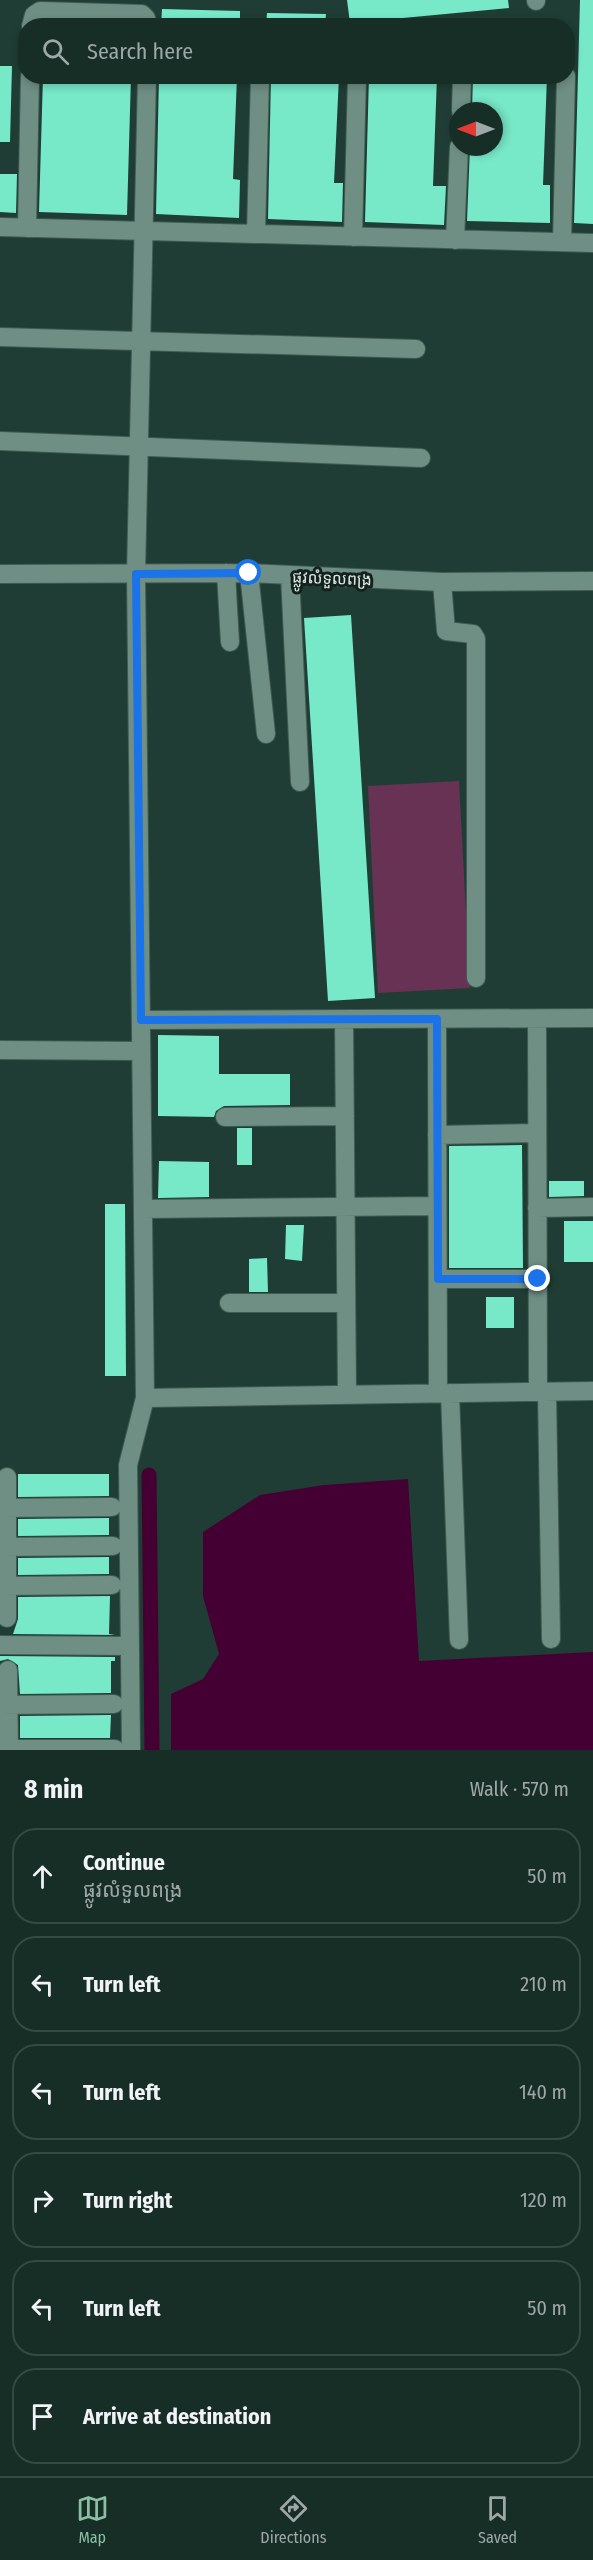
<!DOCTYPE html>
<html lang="en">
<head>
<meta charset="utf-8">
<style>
	body { margin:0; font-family:"Fira Sans Condensed","Noto Sans Khmer",sans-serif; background:#243a33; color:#f1f3f6 }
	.compass { position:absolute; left:449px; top:102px; width:54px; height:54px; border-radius:50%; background:#172e27; box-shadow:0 3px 9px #0003; rotate:270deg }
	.stop { position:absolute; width:18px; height:18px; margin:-14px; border:4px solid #1a73e8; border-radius:50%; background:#fff }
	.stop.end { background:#1a73e8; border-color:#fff; box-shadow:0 2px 6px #0008 }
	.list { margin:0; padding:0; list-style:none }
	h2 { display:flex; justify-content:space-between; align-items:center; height:78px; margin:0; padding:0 24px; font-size:26px }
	h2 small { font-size:20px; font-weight:400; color:#9ea8a7 }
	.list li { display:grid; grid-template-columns:39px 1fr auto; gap:18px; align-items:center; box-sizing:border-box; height:96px; margin:0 12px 12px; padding:0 12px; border:2px solid #364a44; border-radius:24px }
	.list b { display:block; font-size:22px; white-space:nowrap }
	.list p { margin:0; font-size:20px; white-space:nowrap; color:#9ea8a7 }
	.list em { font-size:20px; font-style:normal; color:#9ea8a7 }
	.icon { flex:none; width:33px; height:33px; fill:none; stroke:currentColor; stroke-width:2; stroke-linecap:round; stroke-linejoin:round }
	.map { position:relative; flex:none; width:593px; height:1750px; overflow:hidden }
	.search { position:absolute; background:#172e27; box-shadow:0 3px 9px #0003; left:18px; right:18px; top:18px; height:66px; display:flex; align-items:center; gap:15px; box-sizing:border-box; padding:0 21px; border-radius:24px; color:#9ea8a7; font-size:22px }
	.sheet { height:726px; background:#172e27 }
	nav { display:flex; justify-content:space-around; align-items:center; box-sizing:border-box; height:84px; border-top:2px solid #364a44; background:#172e27; font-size:16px; color:#9ea8a7 }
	nav a { display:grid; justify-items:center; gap:3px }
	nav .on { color:#8abfa5 }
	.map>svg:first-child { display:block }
	.green { fill:#683255 }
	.water { fill:#440032 }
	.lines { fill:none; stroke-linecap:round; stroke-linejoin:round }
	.canal { stroke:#440032; stroke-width:15 }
	.building { fill:#77e9c9 }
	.minor-casing { stroke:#405b53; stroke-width:20 }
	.minor { stroke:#6f8f84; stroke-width:18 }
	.route { stroke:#1a73e8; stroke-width:8 }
	.labels { text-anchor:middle; stroke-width:6; stroke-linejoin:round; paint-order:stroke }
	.street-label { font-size:16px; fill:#d7e8e2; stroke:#14211d }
</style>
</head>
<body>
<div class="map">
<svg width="593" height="1750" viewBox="0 0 593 1750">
	<rect width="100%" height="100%" fill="#1f3d34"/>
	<!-- green -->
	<path class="green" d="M459 781 470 988 378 993 368 786Z"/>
	<!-- water -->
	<path class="water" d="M408 1479 419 1661 593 1652V1750H171V1694L203 1679 219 1654 203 1596V1532L260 1495 324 1485Z"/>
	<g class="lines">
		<!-- canal -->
		<path class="canal" d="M149 1475 152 1750"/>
	</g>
	<!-- building -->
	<path class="building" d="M347 0H508L509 8 350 23Z
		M580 0H593V224L574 223Z
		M162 9 240 11V26H161Z
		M267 13 326 14 325 26H266Z
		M0 66H12L10 142H0Z
		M43 76H131L127 215 39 212Z
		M159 76H237L233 179 240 180 239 218 156 214Z
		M271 76H339L334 183H343L342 222 268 219Z
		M369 76H437L433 186H446L444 225 365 222Z
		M473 76H547L543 185H550V223L467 221 470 147H494V111H472Z
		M0 174H17L16 213 0 212Z
		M351 615 375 998 328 1001 304 618Z
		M158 1035 219 1036V1074H290V1105L224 1106 216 1111 214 1117 158 1116Z
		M237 1128H252V1165H237Z
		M522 1145 523 1268H449V1146Z
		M159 1161 209 1162V1197L158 1198Z
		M549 1181H584V1196L549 1197Z
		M105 1204H125L126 1376H105Z
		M564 1221H593V1262H564Z
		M286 1225H304L302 1261 285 1259Z
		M267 1258 268 1292H249V1259Z
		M486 1297H514V1328H486Z
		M18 1474H109V1496L18 1497Z
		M109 1518V1535L18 1536V1519Z
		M109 1557V1574L18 1575V1558Z
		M110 1596 109 1634 115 1635 13 1634 18 1619V1597Z
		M0 1656 115 1657V1661H111V1693L20 1694 18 1665 8 1659 0 1661Z
		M111 1715 110 1738H20V1716Z"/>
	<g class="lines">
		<defs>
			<path id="minor" d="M536 0V1
				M31 26 34 15 40 11 142 14 146 18 148 26
				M461 111 462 76
				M0 227 593 243
				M27 228 30 76
				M256 234 260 76
				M353 237 357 76
				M455 240 459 147
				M562 242 566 76
				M0 337 416 349
				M0 441 421 458
				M226 573 230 642
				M249 573 266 734
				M0 574 249 573 442 582 593 581
				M290 576 300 782
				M442 582 446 631 473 634 476 639V978
				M437 1019 438 1393
				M537 1019 538 1392
				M141 1020 593 1018
				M344 1020 347 1395
				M0 1050 141 1051
				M225 1117 345 1116
				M437 1135 537 1133
				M537 1208 593 1207
				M143 1209 437 1206
				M438 1279H538
				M229 1303H346
				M547 1392 551 1639
				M450 1393 459 1640
				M145 1398 593 1391
				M0 1508 112 1507
				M0 1547 113 1546
				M0 1586 112 1585
				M7 1618V1477
				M0 1645 130 1646
				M8 1670 9 1750
				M0 1705 114 1704
				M0 1749H115
				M131 1750 128 1465 145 1398 136 574 147 76"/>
		</defs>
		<!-- minor casing -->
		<use href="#minor" class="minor-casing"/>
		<!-- minor -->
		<use href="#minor" class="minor"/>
	</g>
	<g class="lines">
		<!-- route -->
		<path class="route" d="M249 573 136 574 141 1020 437 1019 438 1279H538"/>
	</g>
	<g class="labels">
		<!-- street labels -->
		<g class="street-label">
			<text transform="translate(332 578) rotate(2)" y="6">ផ្លូវលំទួលពង្រ</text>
		</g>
	</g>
</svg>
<svg class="compass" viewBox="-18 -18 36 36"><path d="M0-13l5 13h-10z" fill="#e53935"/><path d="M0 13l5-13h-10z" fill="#9ea8a7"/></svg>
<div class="stop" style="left:249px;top:573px"></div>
<div class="stop end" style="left:538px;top:1279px"></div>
<div class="search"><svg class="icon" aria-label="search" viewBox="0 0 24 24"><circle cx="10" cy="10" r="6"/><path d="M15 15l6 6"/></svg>Search here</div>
</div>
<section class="sheet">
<h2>8 min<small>Walk · 570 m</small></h2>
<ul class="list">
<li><svg class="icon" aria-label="ahead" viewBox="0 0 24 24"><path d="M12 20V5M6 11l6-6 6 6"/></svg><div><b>Continue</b><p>ផ្លូវលំទួលពង្រ</p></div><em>50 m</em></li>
<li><svg class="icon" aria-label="left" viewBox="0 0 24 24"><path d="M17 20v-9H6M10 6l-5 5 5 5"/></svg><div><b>Turn left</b></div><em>210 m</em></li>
<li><svg class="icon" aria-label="left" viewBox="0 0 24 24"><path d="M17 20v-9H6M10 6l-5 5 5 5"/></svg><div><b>Turn left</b></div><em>140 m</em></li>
<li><svg class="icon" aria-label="right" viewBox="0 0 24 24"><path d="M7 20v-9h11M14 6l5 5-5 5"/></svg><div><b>Turn right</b></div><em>120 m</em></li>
<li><svg class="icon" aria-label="left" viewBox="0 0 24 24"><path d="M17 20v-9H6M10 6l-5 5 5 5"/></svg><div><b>Turn left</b></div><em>50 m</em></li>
<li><svg class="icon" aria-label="arrive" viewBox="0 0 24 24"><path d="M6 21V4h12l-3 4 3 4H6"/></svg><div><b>Arrive at destination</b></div></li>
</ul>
</section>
<nav>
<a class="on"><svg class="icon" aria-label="map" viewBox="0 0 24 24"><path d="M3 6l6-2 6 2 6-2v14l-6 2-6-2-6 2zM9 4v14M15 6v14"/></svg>Map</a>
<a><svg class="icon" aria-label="directions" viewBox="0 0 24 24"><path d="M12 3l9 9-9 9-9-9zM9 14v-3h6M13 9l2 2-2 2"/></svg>Directions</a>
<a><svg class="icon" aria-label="saved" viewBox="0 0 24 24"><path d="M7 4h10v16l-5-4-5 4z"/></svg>Saved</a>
</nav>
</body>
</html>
